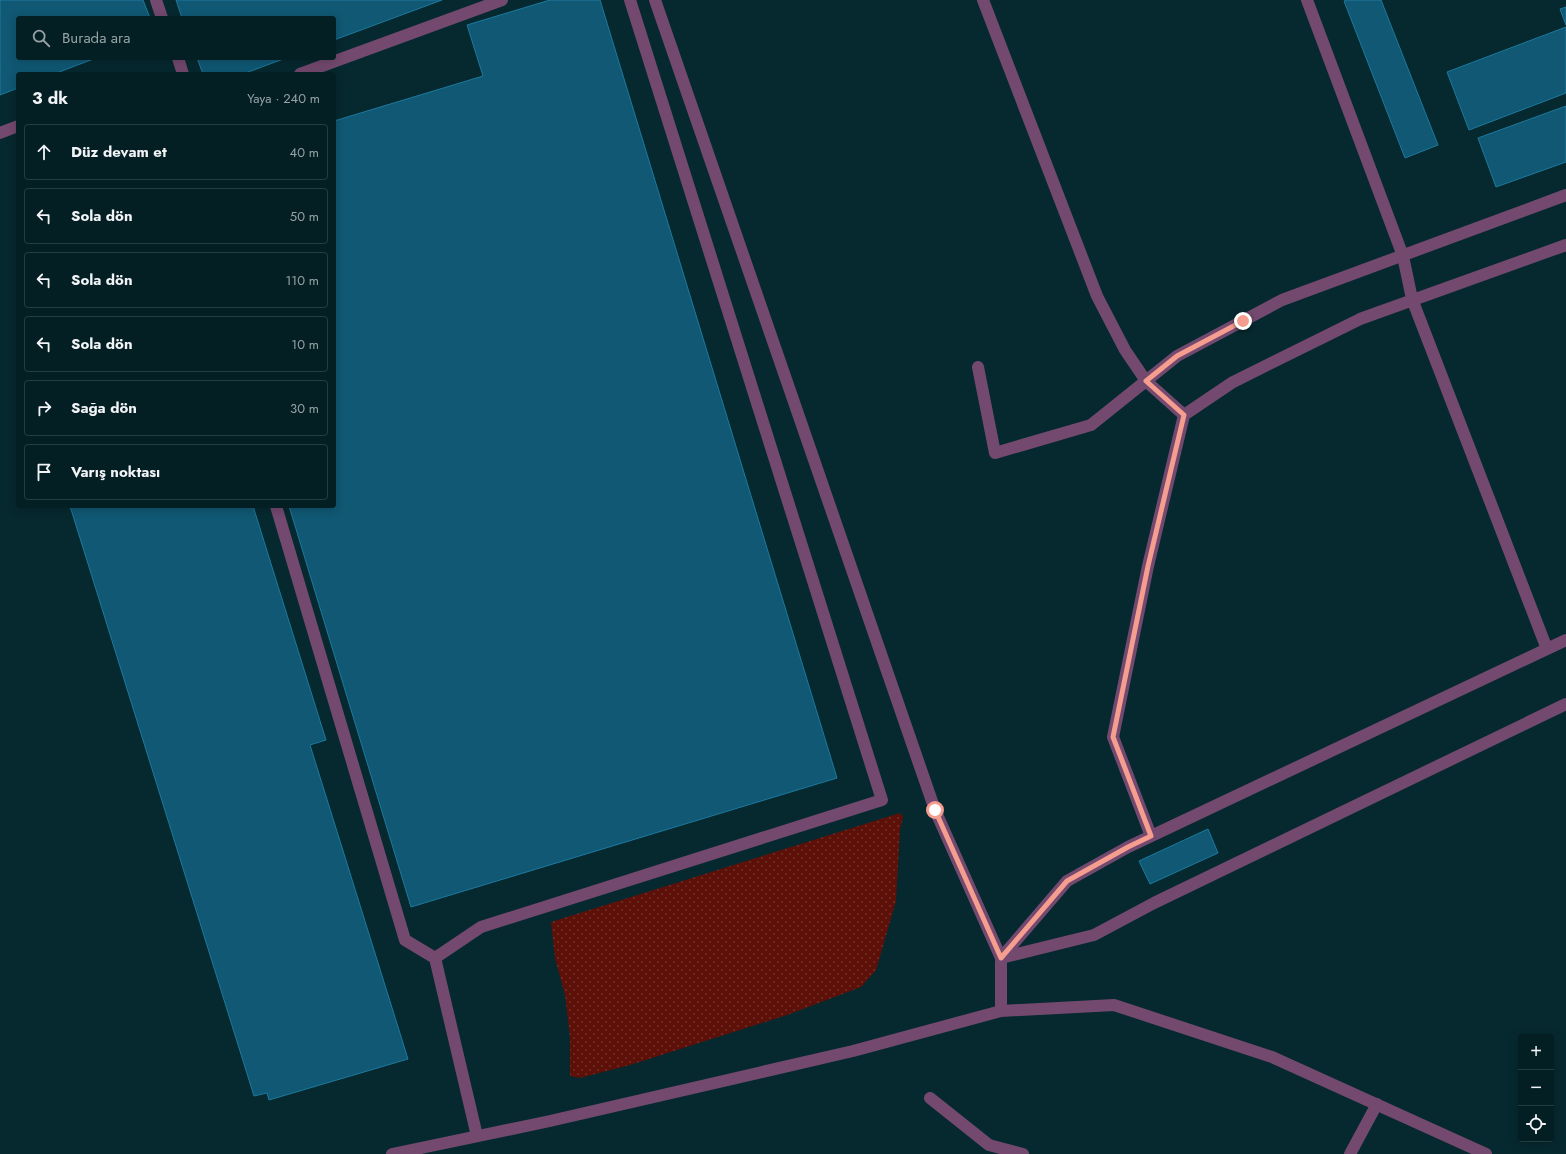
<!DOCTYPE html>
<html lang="tr">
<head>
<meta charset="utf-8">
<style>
	body { margin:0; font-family:Jost,sans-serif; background:#122c30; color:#f1f3f6 }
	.controls { position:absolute; right:12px; bottom:12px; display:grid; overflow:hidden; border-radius:4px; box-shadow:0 2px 10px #0003 }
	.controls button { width:36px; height:36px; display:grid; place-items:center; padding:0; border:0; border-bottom:1px solid #253d41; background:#041f23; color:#f1f3f6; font:20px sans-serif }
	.stop { position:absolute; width:12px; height:12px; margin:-9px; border:3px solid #f59d8e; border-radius:50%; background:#fff }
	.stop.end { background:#f59d8e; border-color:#fff; box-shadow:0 1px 4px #0008 }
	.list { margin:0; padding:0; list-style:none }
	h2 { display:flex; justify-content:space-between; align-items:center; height:52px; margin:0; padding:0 16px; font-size:17px }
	h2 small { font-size:13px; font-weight:400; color:#97a2a6 }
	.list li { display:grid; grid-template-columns:26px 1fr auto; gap:12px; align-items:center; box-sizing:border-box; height:56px; margin:0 8px 8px; padding:0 8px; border:1px solid #253d41; border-radius:4px }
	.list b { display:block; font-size:15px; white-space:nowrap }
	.list em { font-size:13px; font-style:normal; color:#97a2a6 }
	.icon { flex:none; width:22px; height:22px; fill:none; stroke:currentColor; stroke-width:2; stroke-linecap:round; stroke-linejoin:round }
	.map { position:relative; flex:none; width:1566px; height:1154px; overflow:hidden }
	.search { position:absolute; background:#041f23; box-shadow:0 2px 10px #0003; left:16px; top:16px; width:320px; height:44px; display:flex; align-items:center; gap:10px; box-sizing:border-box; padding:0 14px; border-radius:4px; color:#97a2a6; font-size:15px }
	.panel { position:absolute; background:#041f23; box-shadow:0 2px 10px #0003; left:16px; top:72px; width:320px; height:436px; border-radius:4px }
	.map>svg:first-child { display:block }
	.grass { fill:url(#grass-dots) }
	.building { fill:#105874; stroke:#1c7a9f }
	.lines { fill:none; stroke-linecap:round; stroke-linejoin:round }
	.service { stroke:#73496f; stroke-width:12 }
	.minor { stroke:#73496f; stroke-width:12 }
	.tertiary { stroke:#73496f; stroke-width:12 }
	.route { stroke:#f59d8e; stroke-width:5 }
</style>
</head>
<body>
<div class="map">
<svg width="1566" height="1154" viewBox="0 0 1566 1154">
	<defs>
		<pattern id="grass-dots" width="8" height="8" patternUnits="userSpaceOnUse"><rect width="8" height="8" fill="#5c1008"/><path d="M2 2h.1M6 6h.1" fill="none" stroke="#72332d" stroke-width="1.8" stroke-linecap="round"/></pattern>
	</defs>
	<rect width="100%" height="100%" fill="#06292f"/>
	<!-- grass -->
	<path class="grass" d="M900 813 903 817 900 829 896 901 876 970 861 987 787 1015 630 1065 580 1078 570 1076V1037L565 995 555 958 551 922Z"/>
	<!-- building -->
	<path class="building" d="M0 0H143L150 18H18V58H96L54 74H18V88L0 95Z
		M176 0H442L334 40V18H182Z
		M550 0H600L837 778 411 907 289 506H334V121L483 76 467 25Z
		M1347 0H1381L1438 145 1405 158 1344 1Z
		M1566 7V25L1560 9Z
		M1566 27V93L1469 130 1447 72Z
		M197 58H286L243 74H203Z
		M1566 106V162L1496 187 1478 138Z
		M70 506H253L326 740 310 745 408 1059 269 1100 267 1093 254 1096Z
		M1208 829 1218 853 1150 884 1139 861Z"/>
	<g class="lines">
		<!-- service -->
		<path class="service" d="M156 0 162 18
			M983 0 1097 296 1125 350 1146 381 1184 415
			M1307 0 1403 256 1412 299 1547 649
			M178 58 183 74
			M300 74 502 0
			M0 133 18 126
			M978 367 995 453 1091 425 1177 356 1282 300 1566 195
			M276 506 405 940 435 958 477 1136
			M1151 836 1113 737 1148 566 1184 415 1233 382 1360 319 1566 245
			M435 958 481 927 882 800 630 0
			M1001 958 1067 881 1128 847 1566 640
			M1001 958 1094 935 1154 903 1566 704"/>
		<!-- minor -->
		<path class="minor" d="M930 1098 989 1145 1023 1154
			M1350 1154 1377 1104"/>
		<!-- tertiary -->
		<path class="tertiary" d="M655 0 935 810 1001 958V1011
			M392 1154 550 1121 853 1051 1001 1011 1114 1005 1272 1057 1486 1154"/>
	</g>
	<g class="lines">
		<!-- route -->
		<path class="route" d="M935 810 1001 958 1067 881 1128 847 1151 836 1113 737 1148 566 1184 415 1146 381 1177 356 1243 321"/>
	</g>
</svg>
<div class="controls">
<button>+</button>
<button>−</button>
<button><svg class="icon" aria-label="locate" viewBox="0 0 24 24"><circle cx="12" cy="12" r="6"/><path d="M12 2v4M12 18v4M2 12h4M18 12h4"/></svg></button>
</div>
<div class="stop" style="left:935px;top:810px"></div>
<div class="stop end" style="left:1243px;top:321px"></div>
<div class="search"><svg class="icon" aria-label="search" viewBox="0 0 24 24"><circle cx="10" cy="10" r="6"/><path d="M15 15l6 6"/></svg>Burada ara</div>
<section class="panel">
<h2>3 dk<small>Yaya · 240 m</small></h2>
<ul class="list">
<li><svg class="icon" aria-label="ahead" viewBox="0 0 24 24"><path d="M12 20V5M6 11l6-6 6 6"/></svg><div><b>Düz devam et</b></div><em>40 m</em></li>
<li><svg class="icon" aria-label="left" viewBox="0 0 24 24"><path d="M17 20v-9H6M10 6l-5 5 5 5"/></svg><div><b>Sola dön</b></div><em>50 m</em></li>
<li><svg class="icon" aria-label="left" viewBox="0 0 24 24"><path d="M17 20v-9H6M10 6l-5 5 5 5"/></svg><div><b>Sola dön</b></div><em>110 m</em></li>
<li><svg class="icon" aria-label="left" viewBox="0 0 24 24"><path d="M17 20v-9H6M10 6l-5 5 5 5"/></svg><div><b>Sola dön</b></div><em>10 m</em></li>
<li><svg class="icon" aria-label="right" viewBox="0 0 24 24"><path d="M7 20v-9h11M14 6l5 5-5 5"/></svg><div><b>Sağa dön</b></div><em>30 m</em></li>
<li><svg class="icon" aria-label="arrive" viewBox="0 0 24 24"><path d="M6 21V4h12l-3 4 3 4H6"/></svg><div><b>Varış noktası</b></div></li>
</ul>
</section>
</div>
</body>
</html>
